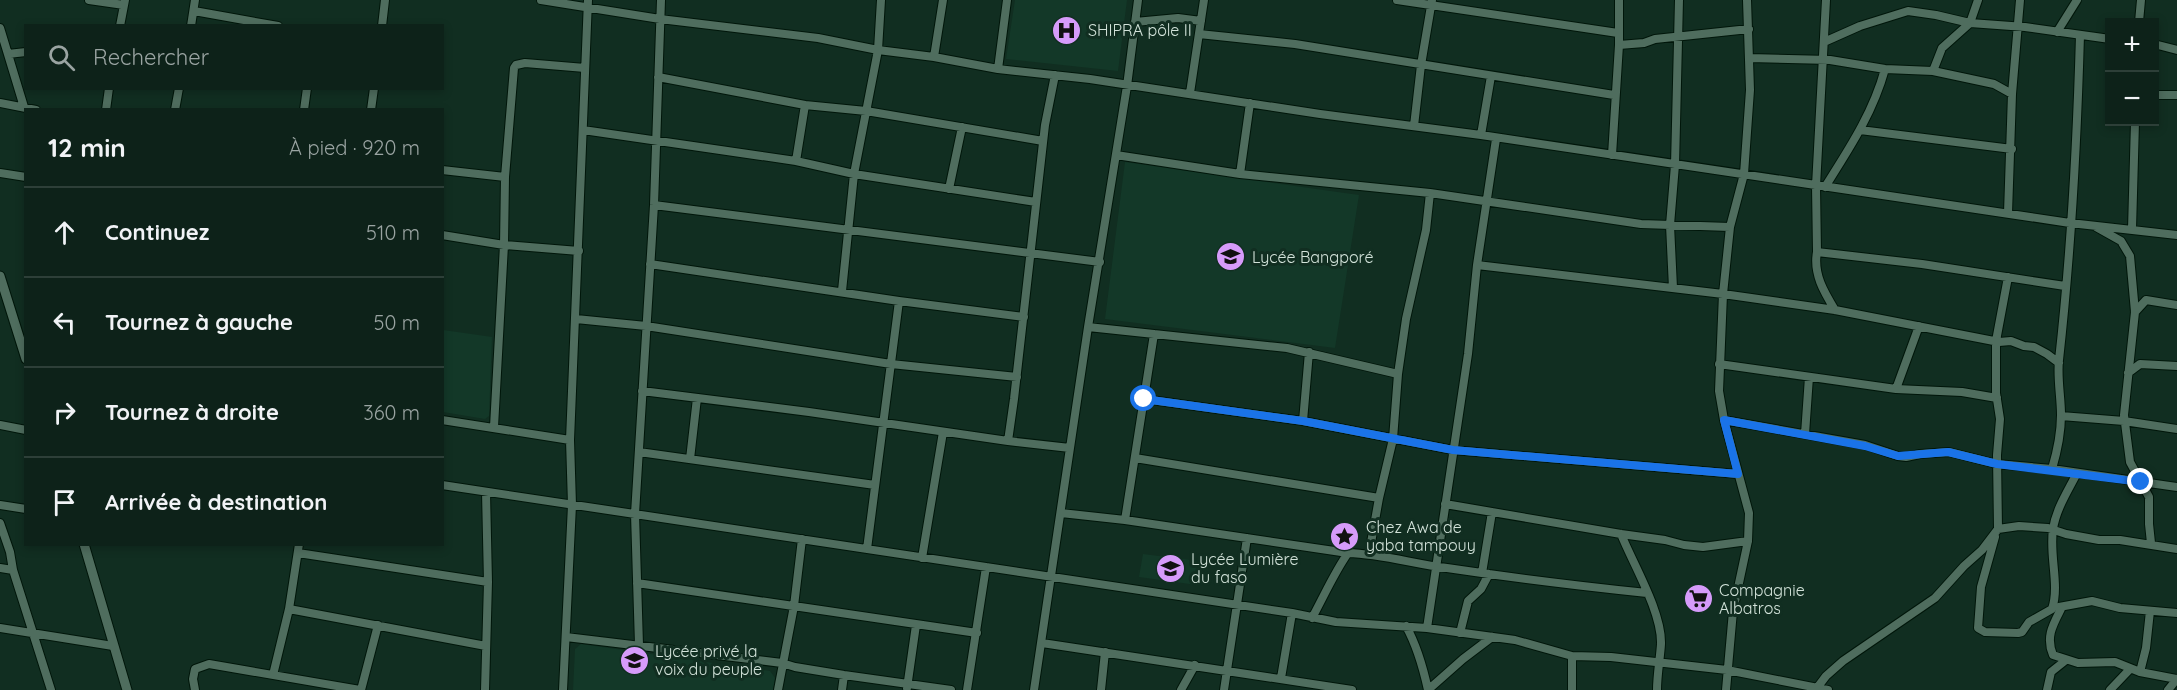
<!DOCTYPE html>
<html lang="fr">
<head>
<meta charset="utf-8">
<style>
	body { margin:0; font-family:Quicksand,sans-serif; background:#1b2f26; color:#f1f3f6 }
	.controls { position:absolute; right:18px; top:18px; display:grid; overflow:hidden; border-radius:0px; box-shadow:0 3px 9px #0003 }
	.controls button { width:54px; height:54px; display:grid; place-items:center; padding:0; border:0; border-bottom:2px solid #2d3f38; background:#0d2219; color:#f1f3f6; font:30px sans-serif }
	.stop { position:absolute; width:18px; height:18px; margin:-14px; border:4px solid #1a73e8; border-radius:50%; background:#fff }
	.stop.end { background:#1a73e8; border-color:#fff; box-shadow:0 2px 6px #0008 }
	.list { margin:0; padding:0; list-style:none }
	h2 { display:flex; justify-content:space-between; align-items:center; height:78px; margin:0; padding:0 24px; font-size:26px }
	h2 small { font-size:20px; font-weight:400; color:#9aa4a2 }
	.list li { display:grid; grid-template-columns:39px 1fr auto; gap:18px; align-items:center; box-sizing:border-box; height:90px; padding:0 24px; border-top:2px solid #2d3f38 }
	.list b { display:block; font-size:22px; white-space:nowrap }
	.list em { font-size:20px; font-style:normal; color:#9aa4a2 }
	.icon { flex:none; width:33px; height:33px; fill:none; stroke:currentColor; stroke-width:2; stroke-linecap:round; stroke-linejoin:round }
	.map { position:relative; flex:none; width:2177px; height:690px; overflow:hidden }
	.search { position:absolute; background:#0d2219; box-shadow:0 3px 9px #0003; left:24px; top:24px; width:420px; height:66px; display:flex; align-items:center; gap:15px; box-sizing:border-box; padding:0 21px; border-radius:0px; color:#9aa4a2; font-size:22px }
	.panel { position:absolute; background:#0d2219; box-shadow:0 3px 9px #0003; left:24px; top:108px; width:420px; height:438px; border-radius:0px }
	.map>svg:first-child { display:block }
	.built { fill:#133828 }
	.lines { fill:none; stroke-linecap:round; stroke-linejoin:round }
	.minor-casing { stroke:#00160a; stroke-width:10 }
	.tertiary-casing { stroke:#00160a; stroke-width:11 }
	.minor { stroke:#4f6d5e; stroke-width:8 }
	.tertiary { stroke:#4f6d5e; stroke-width:9 }
	.route { stroke:#1a73e8; stroke-width:8 }
	.labels { text-anchor:middle; stroke-width:6; stroke-linejoin:round; paint-order:stroke }
	.poi-label { font-size:16px; fill:#d2e2d9; stroke:#112e21; text-anchor:start }
</style>
</head>
<body>
<div class="map">
<svg width="2177" height="690" viewBox="0 0 2177 690">
	<rect width="100%" height="100%" fill="#112e21"/>
	<!-- built -->
	<path class="built" d="M1015 0H1127L1118 71 1006 59Z
		M1125 162 1359 195 1335 348 1105 319Z
		M443 330 492 337 489 416 485 419 443 412Z
		M1143 554 1199 561 1197 585 1139 577Z
		M581 644 770 671 775 678 773 690H573L575 649Z"/>
	<g class="lines">
		<defs>
			<path id="minor" d="M89 0 124 5
				M541 0 660 19 818 38 878 50 934 57 998 69 1090 79 1320 114 1481 135 2070 223 2177 235
				M1397 0 1618 33
				M1826 0 1816 186 1817 252 1922 264 2065 286
				M194 11 278 26
				M1135 22 1178 18 1201 21
				M2139 22 2141 0
				M120 26 125 0
				M191 26 195 0
				M382 26 385 0
				M0 28 24 107
				M2057 32 2077 0
				M1199 34 1295 44 1614 95
				M1824 42 1860 26 1908 11 1936 15 1970 23 2025 27 2110 39
				M2154 44 2177 50
				M1619 45 1644 43 1655 39 1749 29
				M8 54 26 52
				M934 57 943 0
				M1749 58 1830 60 1885 69 1933 71 1994 84 2012 94 2008 213
				M998 69 1007 0
				M1933 71 1942 48 1970 23 1978 0
				M658 77 805 105 796 161
				M1190 93 1204 0
				M2012 94 2020 0
				M2154 95H2177
				M0 103 36 110
				M805 105 866 111 1043 141
				M106 110 109 88
				M175 110 179 88
				M304 110 307 88
				M371 110 374 88
				M1414 126 1421 65 1432 0
				M583 130 796 161 854 174 1036 202
				M1860 130 2012 149
				M1481 135 1491 76
				M1116 155 1240 174 1430 193 1641 224 1730 227
				M1612 155 1619 45V0
				M442 170 505 177
				M0 173 26 177
				M1240 174 1250 103
				M1825 187C1849 149 1873 113 1885 69
				M949 189 962 127
				M654 205 1100 262
				M2096 227 2121 241 2130 256 2135 312 2124 415 2130 462 2149 497V524L2151 543
				M2132 229 2135 122
				M442 235 504 245 579 251
				M1817 252C1813 274 1824 292 1835 310
				M650 264 899 301 1024 317
				M1477 265 1723 294 1835 310 1999 342 2011 341 2024 346 2034 347 2047 354 2059 363
				M1673 288 1670 225 1675 165 1679 0
				M842 291 854 174 878 50 881 0
				M2135 312 2146 300 2177 305
				M576 319 646 326 891 364 1017 377
				M1088 327 1287 348 1398 374
				M1719 364 1896 389 1962 392 1997 398
				M2128 373 2140 364 2177 366
				M1896 389 1919 326
				M642 391 809 412 1008 441 1070 448
				M1144 399 1303 421 1453 450 1738 474
				M2061 416 2124 421 2177 429
				M442 420 570 440
				M1724 420 1865 445 1898 456 1906 457 1920 454 1949 452 1997 464 2052 469 2177 487
				M1303 421 1309 352
				M0 425 26 430
				M494 427 504 245 505 177 514 68 516 65 525 63 585 68
				M1805 434 1809 377
				M1008 441 1014 399 1045 125 1055 75
				M639 452 875 485
				M1135 458 1379 498
				M690 459 697 398
				M2052 469C2057 452 2061 433 2061 415 2061 397 2057 378 2059 360 2071 252 2077 144 2080 35
				M442 485 1292 613 1336 622 1427 628 1515 640 1572 656 1611 657 1727 670 1828 690
				M1445 504 1621 534 1665 540 1684 545 1703 547 1748 541
				M0 505 26 509
				M1061 513 1125 520 1348 553C1382 554 1414 564 1447 568 1514 578 1580 586 1647 593
				M1125 520 1154 334
				M0 523 10 552 13 570 51 690
				M1998 529 2019 526 2048 528 2066 534 2099 540H2120L2177 549
				M1621 534C1633 564 1662 612 1661 644 1660 659 1657 675 1657 690
				M1995 537 1981 587 1978 628 1985 632 2018 633 2022 632 2029 622 2052 609C2060 585 2049 556 2053 529 2056 509 2068 491 2077 473
				M867 549 899 301
				M298 553 488 582
				M1369 554 1379 498 1393 439 1398 374 1406 319 1426 230 1430 193
				M922 558 943 432
				M0 568 13 570
				M1482 573 1492 512
				M637 583 977 633
				M2059 607 2092 601 2120 608 2177 613
				M2062 607C2054 623 2045 636 2053 655L2078 663 2115 662 2140 672 2177 679
				M289 609 486 646
				M1312 618C1324 596 1334 573 1348 553
				M1406 626C1417 646 1423 667 1428 690
				M0 628 113 646
				M1427 628 1468 354 1477 265 1496 139
				M1460 633 1468 601 1481 589 1489 574
				M566 637 782 663 795 667 844 675 951 690
				M1042 643 1352 690
				M639 645 635 514 654 205 661 0
				M1572 656V690
				M2140 672 2146 648 2150 611
				M273 675 289 609 299 544
				M1281 678 1292 613
				M907 688 916 625
				M1817 688 1826 676 1843 661 1935 598 1964 566 1982 550 1998 529 1997 455 2000 419 1996 393V341L2008 277
				M195 690 193 679 195 669 209 664 360 690
				M361 690 378 625
				M485 690 488 582 486 492
				M563 690 572 505 570 440 588 0
				M778 690 794 606 802 539
				M842 690 844 675
				M967 690 986 567
				M1034 690 1088 327 1127 86 1138 0
				M1101 690 1105 652
				M1181 690 1195 665
				M1224 690 1247 538
				M1428 690 1463 659 1492 637
				M1726 690 1733 611 1748 541 1749 513 1724 420 1719 391 1723 294 1730 227 1744 174 1750 90 1747 0
				M2047 690 2051 672 2066 660
				M2110 690 2130 669
				M2168 690 2177 679"/>
			<path id="tertiary" d="M0 276 26 359
				M84 544 127 690"/>
		</defs>
		<!-- minor casing -->
		<use href="#minor" class="minor-casing"/>
		<!-- tertiary casing -->
		<use href="#tertiary" class="tertiary-casing"/>
		<!-- minor -->
		<use href="#minor" class="minor"/>
		<!-- tertiary -->
		<use href="#tertiary" class="tertiary"/>
	</g>
	<g class="lines">
		<!-- route -->
		<path class="route" d="M1144 399 1303 421 1453 450 1738 474 1724 420 1865 446 1898 456 1948 452 1997 464 2141 482"/>
	</g>
	<!-- icons -->
	<defs>
		<symbol id="hospital-disc" viewBox="-11 -11 22 22"><circle r="9.5" fill="#d69bfa" stroke="#112e21"/><path d="M-5-5h3v3.5h4V-5h3V5h-3V1.5h-4V5h-3Z" fill="#111"/></symbol>
		<symbol id="school-disc" viewBox="-11 -11 22 22"><circle r="9.5" fill="#d69bfa" stroke="#112e21"/><path d="M0-5L7-2L0 1L-7-2ZM-4 1L0 2.5L4 1V4Q0 6-4 4Z" fill="#111"/></symbol>
		<symbol id="sight-disc" viewBox="-11 -11 22 22"><circle r="9.5" fill="#d69bfa" stroke="#112e21"/><path d="M0-6L1.8-2.2L6-1.7L2.9 1.2L3.7 5.4L0 3.3L-3.7 5.4L-2.9 1.2L-6-1.7L-1.8-2.2Z" fill="#111"/></symbol>
		<symbol id="supermarket-disc" viewBox="-11 -11 22 22"><circle r="9.5" fill="#d69bfa" stroke="#112e21"/><path d="M-6-5.5h2.5l.6 2H6L4.5 2H-2.5L-4.4-4H-6ZM-1.5 3.2a1.3 1.3 0 1 0 .1 0ZM3 3.2a1.3 1.3 0 1 0 .1 0Z" fill="#111"/></symbol>
	</defs>
	<g fill-rule="evenodd">
		<use href="#hospital-disc" x="1050" y="14" width="33" height="33"/>
		<use href="#school-disc" x="1214" y="240" width="33" height="33"/>
		<use href="#sight-disc" x="1328" y="520" width="33" height="33"/>
		<use href="#school-disc" x="1154" y="552" width="33" height="33"/>
		<use href="#supermarket-disc" x="1682" y="582" width="33" height="33"/>
		<use href="#school-disc" x="618" y="644" width="33" height="33"/>
	</g>
	<g class="labels">
		<!-- poi labels -->
		<g class="poi-label">
			<text x="1088" y="36">SHIPRA pôle II</text>
			<text x="1252" y="263">Lycée Bangporé</text>
			<text x="1366" y="533">Chez Awa de<tspan x="1366" dy="18">yaba tampouy</tspan></text>
			<text x="1191" y="565">Lycée Lumière<tspan x="1191" dy="18">du faso</tspan></text>
			<text x="1719" y="596">Compagnie<tspan x="1719" dy="18">Albatros</tspan></text>
			<text x="655" y="657">Lycée privé la<tspan x="655" dy="18">voix du peuple</tspan></text>
		</g>
	</g>
</svg>
<div class="controls">
<button>+</button>
<button>−</button>
</div>
<div class="stop" style="left:1144px;top:399px"></div>
<div class="stop end" style="left:2141px;top:482px"></div>
<div class="search"><svg class="icon" aria-label="search" viewBox="0 0 24 24"><circle cx="10" cy="10" r="6"/><path d="M15 15l6 6"/></svg>Rechercher</div>
<section class="panel">
<h2>12 min<small>À pied · 920 m</small></h2>
<ul class="list">
<li><svg class="icon" aria-label="ahead" viewBox="0 0 24 24"><path d="M12 20V5M6 11l6-6 6 6"/></svg><div><b>Continuez</b></div><em>510 m</em></li>
<li><svg class="icon" aria-label="left" viewBox="0 0 24 24"><path d="M17 20v-9H6M10 6l-5 5 5 5"/></svg><div><b>Tournez à gauche</b></div><em>50 m</em></li>
<li><svg class="icon" aria-label="right" viewBox="0 0 24 24"><path d="M7 20v-9h11M14 6l5 5-5 5"/></svg><div><b>Tournez à droite</b></div><em>360 m</em></li>
<li><svg class="icon" aria-label="arrive" viewBox="0 0 24 24"><path d="M6 21V4h12l-3 4 3 4H6"/></svg><div><b>Arrivée à destination</b></div></li>
</ul>
</section>
</div>
</body>
</html>
